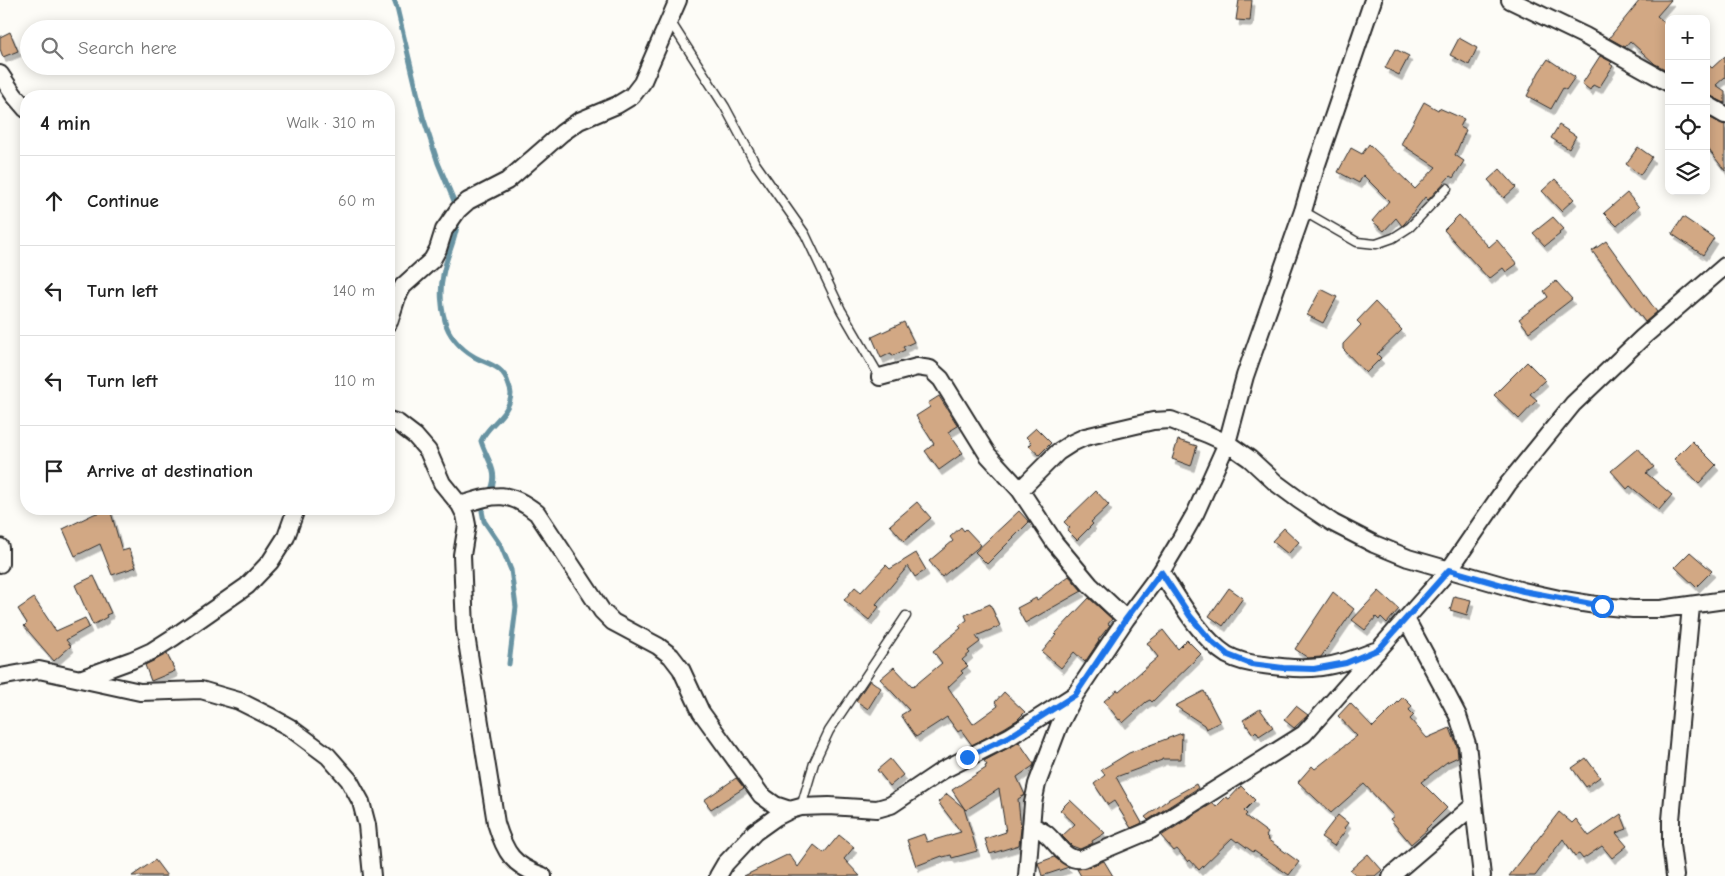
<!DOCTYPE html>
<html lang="en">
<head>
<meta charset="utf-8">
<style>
	body { margin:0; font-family:"Comic Neue",sans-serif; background:#f6f6f6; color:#222 }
	.controls { position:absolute; right:15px; top:15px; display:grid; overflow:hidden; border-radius:10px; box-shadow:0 2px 12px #0003 }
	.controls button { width:45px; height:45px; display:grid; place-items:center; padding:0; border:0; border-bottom:1px solid #e0e0e0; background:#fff; color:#222; font:25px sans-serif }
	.stop { position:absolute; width:15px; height:15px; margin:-11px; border:4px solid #1a73e8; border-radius:50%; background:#fff }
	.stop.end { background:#1a73e8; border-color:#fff; box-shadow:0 1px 5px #0008 }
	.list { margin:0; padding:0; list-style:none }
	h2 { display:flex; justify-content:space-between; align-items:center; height:65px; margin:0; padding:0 20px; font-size:21px }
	h2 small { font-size:16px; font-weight:400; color:#767676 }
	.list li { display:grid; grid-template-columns:32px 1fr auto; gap:15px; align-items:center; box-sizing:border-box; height:90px; padding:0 20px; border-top:1px solid #e0e0e0 }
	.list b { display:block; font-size:19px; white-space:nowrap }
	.list em { font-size:16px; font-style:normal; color:#767676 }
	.icon { flex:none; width:28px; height:28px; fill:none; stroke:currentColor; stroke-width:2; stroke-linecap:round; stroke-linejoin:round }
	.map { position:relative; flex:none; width:1725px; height:876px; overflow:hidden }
	.search { position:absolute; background:#fff; box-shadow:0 2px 12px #0003; left:20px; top:20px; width:375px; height:55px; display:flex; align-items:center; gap:12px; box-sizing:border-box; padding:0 18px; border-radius:28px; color:#767676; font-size:19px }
	.panel { position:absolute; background:#fff; box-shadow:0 2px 12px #0003; left:20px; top:90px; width:375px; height:425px; border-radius:20px }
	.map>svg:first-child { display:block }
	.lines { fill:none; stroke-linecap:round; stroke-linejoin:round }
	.stream { stroke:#6893a2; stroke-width:5 }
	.building { fill:#d2a884; stroke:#2b2b2b; filter:url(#shadow) }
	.lane-casing { stroke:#2b2b2b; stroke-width:11 }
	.street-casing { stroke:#2b2b2b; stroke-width:20 }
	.lane { stroke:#fdfcf7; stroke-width:8 }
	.street { stroke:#fdfcf7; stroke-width:16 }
	.route { stroke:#1a73e8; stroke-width:6 }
</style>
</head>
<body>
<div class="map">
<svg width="1725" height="876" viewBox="0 0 1725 876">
	<defs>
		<filter id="shadow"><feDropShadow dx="3" dy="5.5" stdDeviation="0" flood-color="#0004"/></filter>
	</defs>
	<rect width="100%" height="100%" fill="#fdfcf7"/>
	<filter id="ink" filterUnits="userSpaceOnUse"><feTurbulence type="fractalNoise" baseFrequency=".02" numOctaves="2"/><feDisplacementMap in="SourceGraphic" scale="10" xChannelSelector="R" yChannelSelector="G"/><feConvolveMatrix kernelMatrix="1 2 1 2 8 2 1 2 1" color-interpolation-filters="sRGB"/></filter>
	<g filter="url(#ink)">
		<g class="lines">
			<!-- stream -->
			<path class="stream" d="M394 0 397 8 423 117 438 163 457 208
				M458 219C457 239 446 255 443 275 440 289 441 307 445 321 448 335 461 349 473 356 486 364 503 365 508 383 509 386 511 390 511 394 510 415 487 425 481 441 487 461 501 473 489 493
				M485 501 482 511 484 521 501 546 511 570 516 607 509 664"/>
		</g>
		<!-- building -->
		<path class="building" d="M1239 0H1252L1250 21 1236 20Z
			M1640 0H1671L1657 16 1669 26V71L1655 64 1630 41 1625 47 1609 38Z
			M10 32 18 51 3 57 0 49V37Z
			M1459 38 1477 48 1469 65 1450 55Z
			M1395 49 1409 56 1399 75 1385 68Z
			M1600 56 1612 62 1610 64 1613 66 1599 88 1593 85 1590 90 1582 84Z
			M1725 56V77L1716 85 1725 91V103L1706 94V63L1712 68Z
			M1548 59 1575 77 1566 90 1563 88 1551 109 1527 96 1539 72Z
			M1424 102 1438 110 1439 108 1464 119 1460 127 1466 130 1455 155 1464 161 1453 178 1450 176 1428 200 1425 197 1405 223 1402 226 1396 218 1384 231 1372 221 1389 201 1363 175 1359 183 1338 172 1351 148 1362 154 1369 144 1415 189 1436 167 1401 144Z
			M1706 116 1725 125V171L1706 146Z
			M1559 125 1576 136 1569 149 1551 138Z
			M1638 147 1652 157 1640 175 1626 164Z
			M1500 169 1516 187 1504 198 1488 180Z
			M1555 179 1574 199 1561 211 1542 191Z
			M1627 193 1639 207 1617 226 1604 213Z
			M1459 215 1489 247 1497 240 1517 264 1506 272 1503 268 1489 279 1444 230Z
			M1553 217 1564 229 1559 233 1560 234 1545 246 1533 233Z
			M1683 217 1714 238 1703 255 1672 234Z
			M1606 241 1657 312 1645 322 1592 251Z
			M1556 281 1572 299 1529 332 1519 319 1548 297 1544 291Z
			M1321 289 1337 297 1323 323 1307 315Z
			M1375 302 1402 330 1377 354 1381 358 1366 373 1343 349V344L1361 325 1357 321Z
			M904 322 914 342 903 347 905 350 892 356 891 353 881 358 872 337Z
			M1527 362 1545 380 1530 394 1537 400 1519 419 1494 395Z
			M939 396 958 426 948 432 963 453 939 470 925 451 934 444 916 416 930 407 928 403Z
			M1036 428 1051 443 1039 455 1029 446 1032 443 1026 437Z
			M1178 440 1197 446 1191 466 1172 459Z
			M1692 441 1716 465 1699 483 1674 459Z
			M1638 448 1654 467 1646 473 1672 495 1659 510 1630 486 1627 489 1611 471Z
			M1096 491 1109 505 1091 522 1093 524 1077 540 1067 530 1070 528 1064 522Z
			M917 502 931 518 904 541 890 525Z
			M110 509 122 551 129 549 136 567 112 575 100 544 75 556 63 529 94 514Z
			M1019 511 1029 522 987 564 975 552Z
			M961 527 964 531 966 529 981 545 942 577 929 561 953 541 950 537Z
			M1284 528 1299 542 1288 554 1272 541Z
			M1690 552 1712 571 1696 587 1675 567Z
			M916 553 926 570 915 577 908 566 876 604 879 607 869 620 844 600 855 587 861 592 886 565 890 569Z
			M94 576 111 613 106 615 107 617 93 625 75 585Z
			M1069 576 1082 591 1025 623 1017 608 1036 598 1037 600Z
			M1229 588 1243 598 1223 626 1209 616Z
			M1379 591 1399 609 1387 623 1381 617 1379 620 1376 617 1365 630 1352 620Z
			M1333 592 1354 609 1321 657 1308 658 1295 649Z
			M1454 596 1471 600 1467 615 1450 610Z
			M34 598 56 631 85 618 89 627 66 640 71 646 54 661 24 626 27 623 18 609Z
			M1089 598 1112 619 1108 624 1110 625 1098 640 1099 641 1085 662 1074 652 1061 668 1042 652 1056 635 1055 634Z
			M990 604 1000 626 976 636 980 642 968 651 970 653 962 660 968 666 961 671 963 673 948 687 973 724 998 706 995 702 1004 692 1025 712 1017 720 1004 728 972 745 961 730 958 732 947 717 916 737 901 715 909 710 880 679 894 667 913 687 942 663 933 651 961 628 959 626 967 620 965 615Z
			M1163 630 1178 649 1187 640 1201 654 1152 702 1150 700 1146 702 1123 723 1120 719 1119 720 1104 701 1117 690 1119 691 1158 657 1147 643Z
			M167 654 175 671 151 681 145 665Z
			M870 680 881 688 868 709 856 701Z
			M1204 691 1220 722 1206 729 1204 725 1175 706Z
			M1403 697 1412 706 1409 710 1414 715 1410 719 1427 738 1450 728 1457 746 1458 757 1447 762 1421 782 1447 808 1426 829 1427 830 1411 844 1390 819 1394 816 1364 784 1331 813 1298 782 1312 766 1315 769 1357 736 1338 716 1350 703 1373 727Z
			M1296 706 1308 715 1294 728 1284 720Z
			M1260 709 1273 727 1259 736 1256 731 1253 734 1243 720Z
			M1182 733 1181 759H1162V760L1116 777 1142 823 1131 828 1114 801 1108 805 1094 784 1105 775 1101 770 1129 753Z
			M1019 742 1034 764 1033 766 1017 777 1025 795 1018 799 1021 829 1019 845 990 854 985 839 1006 832 999 789 966 810 964 808 977 851 952 858 951 855 943 857 942 856 916 866 907 840 924 834 927 842 961 832 938 802 947 794 964 808 952 790 986 768 985 766 987 765 984 761Z
			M1586 758 1600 777 1586 787 1572 768Z
			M890 759 903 775 890 786 877 770Z
			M736 778 744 788 711 809 704 800Z
			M1196 784 1198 788 1148 820 1145 817 1169 799Z
			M1241 786 1255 800 1244 811 1247 814 1245 816 1268 833 1266 836 1268 838 1267 839 1299 862 1289 875 1254 851 1253 852 1238 841 1237 842 1232 838 1199 870 1190 860 1188 862 1177 849 1174 851 1161 836 1213 803 1216 807 1226 797 1229 799Z
			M1070 800 1105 833 1092 841 1093 843 1080 849 1072 846 1062 836 1075 824 1060 810Z
			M1559 812 1572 823 1576 819 1589 836 1621 814 1627 829 1616 833 1627 846 1612 858 1602 846 1583 859 1579 854 1575 856 1563 839 1535 876H1509Z
			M1338 815 1348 823 1344 828 1346 830 1334 846 1321 837Z
			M839 835 854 847 844 859 860 876H744L789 854 798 867 814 845 824 853Z
			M1368 854 1382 870 1375 876H1358L1350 870Z
			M1054 857 1069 867 1042 876 1038 863Z
			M155 860 167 876H132Z
			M1104 861 1113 876H1081L1077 869 1086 868Z"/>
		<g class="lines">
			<defs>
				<path id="lane" d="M670 21 725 107 755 163 805 234 841 310 880 377
					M1303 211 1357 242 1376 244 1393 238 1410 227 1447 188
					M801 807 814 763 829 731 906 616"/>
				<path id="street" d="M1510 0 1585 36 1669 83
					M0 74 14 95 26 109
					M1706 104 1725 115
					M389 322 397 297 403 286 432 260 438 249 444 230 458 210 468 201 507 181 562 133 579 121 617 105 632 96 642 83 678 0
					M880 377 917 367 930 369 941 379 988 455 1020 490 1055 543 1090 585 1126 619
					M389 420 398 423 415 436 428 451 442 483 460 505 465 515 467 525 462 555 465 629 496 823C505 853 513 866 543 876
					M1020 490 1058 452 1072 443 1085 437 1153 421 1171 420 1207 434 1227 443 1250 459 1276 483 1299 500 1333 523 1374 544 1408 558 1523 591 1564 600 1602 606 1633 609H1661L1725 600
					M460 505C494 495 507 489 537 513L602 611 613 622 658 646 671 656 681 669 701 712 761 795 775 805 790 810
					M0 547V564
					M1161 572C1178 598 1201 639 1227 655 1238 661 1252 664 1264 665 1310 672 1333 668 1375 651
					M1406 619 1446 693 1458 716 1467 744 1482 876
					M0 677 39 670 140 692 201 690 239 701 271 717 289 727 328 756 349 780 361 802 367 825 372 876
					M80 679 132 660 152 651 174 637 247 586 270 562 286 537 296 509
					M1031 825C1036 828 1041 830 1045 833 1057 842 1065 862 1082 859L1151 830 1304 734 1449 570 1508 484 1573 404 1643 337 1725 266
					M718 876 725 864 755 832 776 817 790 810 801 807 829 806 877 809 891 805 943 770 1009 737 1073 696
					M1027 876 1033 803 1037 784 1059 726 1075 695 1126 619 1161 572 1179 542 1196 512 1227 443 1245 376 1303 211 1315 170 1373 0
					M1391 876 1474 805
					M1675 876 1671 845V820L1691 606"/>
			</defs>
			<!-- lane casing -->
			<use href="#lane" class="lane-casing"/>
			<!-- street casing -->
			<use href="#street" class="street-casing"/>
			<!-- lane -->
			<use href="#lane" class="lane"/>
			<!-- street -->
			<use href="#street" class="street"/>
		</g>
	</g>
	<g class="lines" filter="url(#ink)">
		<!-- route -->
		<path class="route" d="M967 757 1009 737 1075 695 1126 619 1161 572 1190 616 1211 641 1228 655 1251 664 1283 668 1314 669 1346 663 1379 649 1449 570 1523 591 1602 606"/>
	</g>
</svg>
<div class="controls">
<button>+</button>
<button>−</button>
<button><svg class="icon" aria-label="locate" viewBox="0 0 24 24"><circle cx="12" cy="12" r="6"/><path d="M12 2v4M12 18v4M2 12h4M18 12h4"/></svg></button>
<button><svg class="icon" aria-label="layers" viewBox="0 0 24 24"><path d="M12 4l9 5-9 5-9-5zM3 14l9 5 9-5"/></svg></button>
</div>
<div class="stop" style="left:1602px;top:606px"></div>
<div class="stop end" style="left:967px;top:757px"></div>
<div class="search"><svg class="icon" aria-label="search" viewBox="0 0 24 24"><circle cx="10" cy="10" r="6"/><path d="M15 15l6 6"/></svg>Search here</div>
<section class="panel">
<h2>4 min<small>Walk · 310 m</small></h2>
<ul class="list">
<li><svg class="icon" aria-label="ahead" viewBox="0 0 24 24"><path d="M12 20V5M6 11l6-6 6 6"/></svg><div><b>Continue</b></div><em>60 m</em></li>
<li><svg class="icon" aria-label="left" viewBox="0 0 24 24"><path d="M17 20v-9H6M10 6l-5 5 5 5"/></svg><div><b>Turn left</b></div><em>140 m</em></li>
<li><svg class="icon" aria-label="left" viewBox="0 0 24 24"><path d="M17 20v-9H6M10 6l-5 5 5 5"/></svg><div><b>Turn left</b></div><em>110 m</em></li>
<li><svg class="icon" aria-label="arrive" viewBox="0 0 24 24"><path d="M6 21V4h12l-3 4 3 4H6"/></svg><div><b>Arrive at destination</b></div></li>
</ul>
</section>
</div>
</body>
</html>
